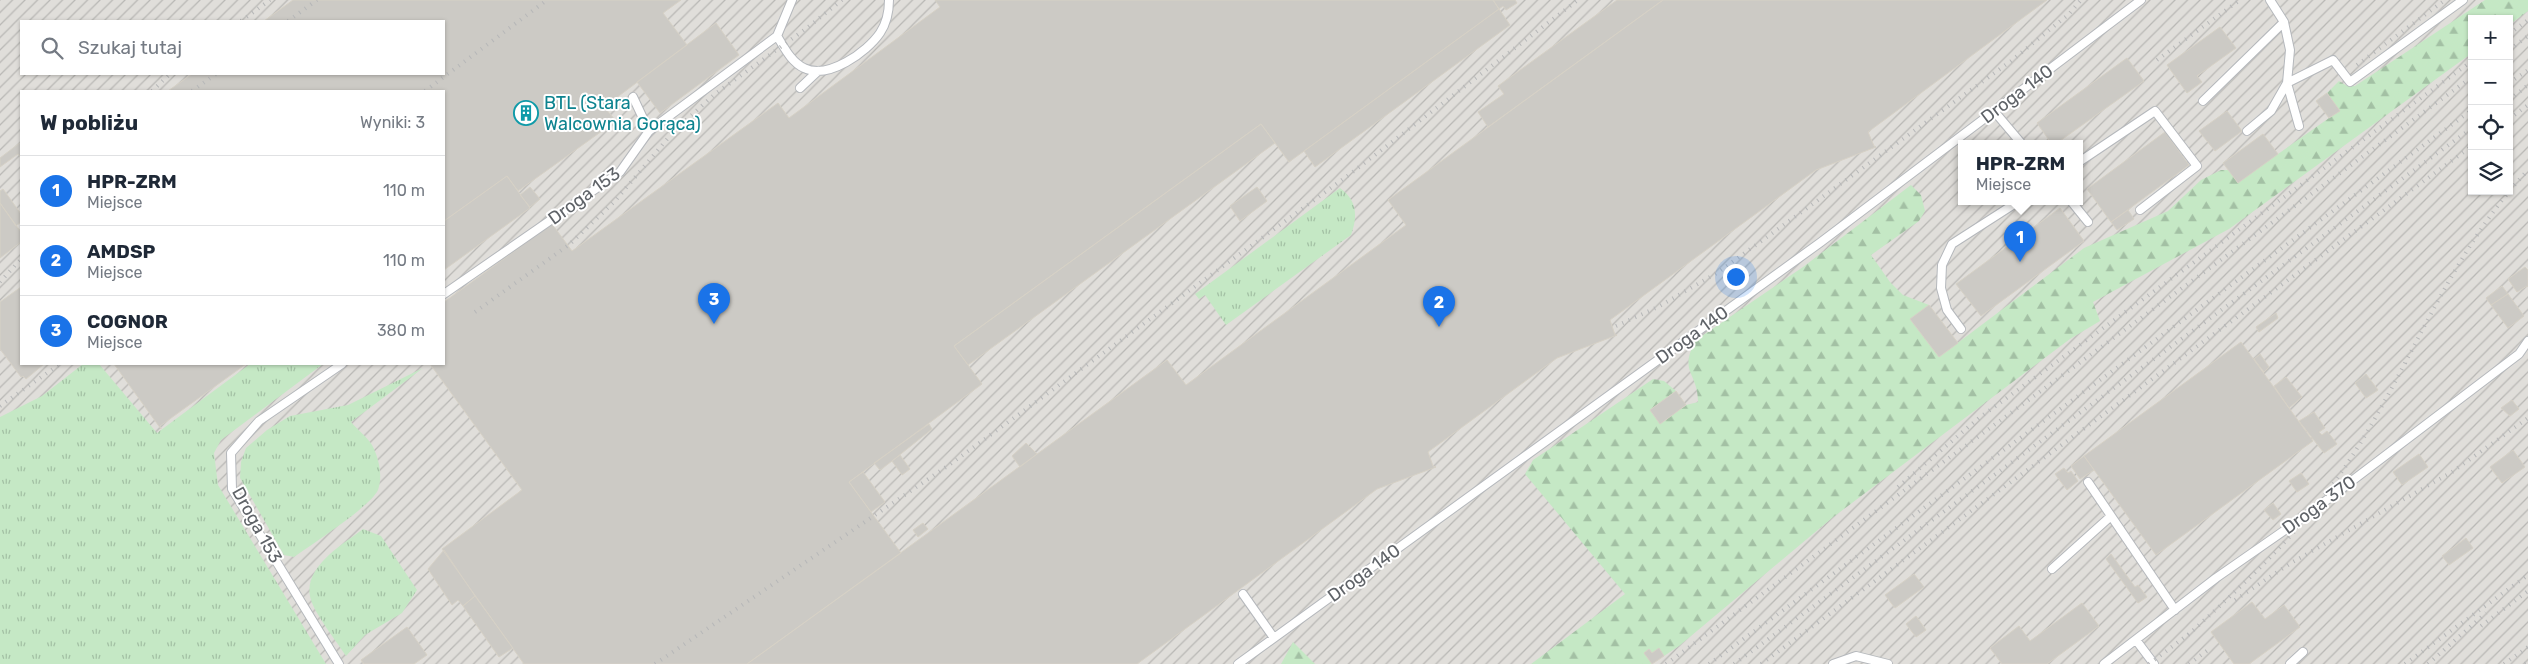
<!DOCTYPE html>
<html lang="pl">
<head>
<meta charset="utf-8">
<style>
	body { margin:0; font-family:Rubik,sans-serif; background:#f6f6f7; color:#1f2937 }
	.controls { position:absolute; right:15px; top:15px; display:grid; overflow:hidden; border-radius:0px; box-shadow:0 1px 4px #0004 }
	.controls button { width:45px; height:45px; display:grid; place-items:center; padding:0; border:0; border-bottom:1px solid #e0e1e3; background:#fff; color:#1f2937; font:25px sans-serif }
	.you { position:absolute; left:1735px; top:276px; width:18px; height:18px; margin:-12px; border:4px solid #fff; border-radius:50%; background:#1a73e8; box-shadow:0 0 0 8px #1a73e833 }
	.badge { display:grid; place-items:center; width:32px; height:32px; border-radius:50%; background:#1a73e8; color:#fff; font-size:16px; font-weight:700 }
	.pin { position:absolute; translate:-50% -41px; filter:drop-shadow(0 1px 2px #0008) }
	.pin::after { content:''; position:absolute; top:26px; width:18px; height:15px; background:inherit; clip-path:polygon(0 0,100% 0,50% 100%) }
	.popup { position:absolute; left:1958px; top:140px; width:125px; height:65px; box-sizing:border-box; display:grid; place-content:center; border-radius:0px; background:#fff; filter:drop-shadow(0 1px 4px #0005); font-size:16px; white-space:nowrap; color:#747a83 }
	.popup b { font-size:19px; color:#1f2937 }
	.popup::after { content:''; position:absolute; left:50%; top:100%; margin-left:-10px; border:10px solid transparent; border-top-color:#fff }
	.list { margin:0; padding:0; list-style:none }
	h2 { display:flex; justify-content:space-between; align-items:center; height:65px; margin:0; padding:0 20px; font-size:21px }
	h2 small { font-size:16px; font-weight:400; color:#747a83 }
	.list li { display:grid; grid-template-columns:32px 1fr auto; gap:15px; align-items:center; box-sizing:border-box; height:70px; padding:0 20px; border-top:1px solid #e0e1e3 }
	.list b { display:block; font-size:19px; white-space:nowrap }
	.list p { margin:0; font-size:16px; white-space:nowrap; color:#747a83 }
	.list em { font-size:16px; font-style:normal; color:#747a83 }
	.icon { flex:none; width:28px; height:28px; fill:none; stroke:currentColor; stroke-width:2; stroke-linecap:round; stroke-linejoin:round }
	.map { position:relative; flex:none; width:2528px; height:664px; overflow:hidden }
	.search { position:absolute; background:#fff; box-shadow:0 1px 4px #0004; left:20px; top:20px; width:425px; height:55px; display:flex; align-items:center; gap:12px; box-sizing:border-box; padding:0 18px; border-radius:0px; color:#747a83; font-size:19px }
	.panel { position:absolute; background:#fff; box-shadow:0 1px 4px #0004; left:20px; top:90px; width:425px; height:275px; border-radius:0px }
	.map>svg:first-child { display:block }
	.industrial { fill:url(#industrial-furrows); fill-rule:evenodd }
	.grass { fill:url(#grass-tufts) }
	.forest { fill:url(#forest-firs) }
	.building { fill:#cccac5; stroke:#d6d1c6 }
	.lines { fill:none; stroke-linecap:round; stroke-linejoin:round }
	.lane-casing { stroke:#b5b8bc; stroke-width:10 }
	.lane { stroke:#fff; stroke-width:8 }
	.rail { stroke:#b6b7b8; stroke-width:4; stroke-dasharray:1 6; stroke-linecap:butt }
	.labels { text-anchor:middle; stroke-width:4; stroke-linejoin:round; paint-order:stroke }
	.street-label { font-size:18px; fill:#5f6368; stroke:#fff }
	.culture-label { font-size:18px; fill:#0d838f; stroke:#fff; text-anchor:start }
</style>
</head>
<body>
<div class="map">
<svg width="2528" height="664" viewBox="0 0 2528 664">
	<defs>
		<pattern id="industrial-furrows" width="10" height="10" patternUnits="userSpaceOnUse" patternTransform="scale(1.25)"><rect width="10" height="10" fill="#e0deda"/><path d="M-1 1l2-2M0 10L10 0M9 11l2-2" fill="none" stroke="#b9b8b5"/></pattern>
		<pattern id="grass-tufts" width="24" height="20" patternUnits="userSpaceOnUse" patternTransform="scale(1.25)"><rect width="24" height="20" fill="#c5e8c5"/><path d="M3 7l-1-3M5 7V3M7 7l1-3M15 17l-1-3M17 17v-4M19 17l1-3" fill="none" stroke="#a3c0a4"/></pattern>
		<pattern id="forest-firs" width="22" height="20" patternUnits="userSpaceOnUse" patternTransform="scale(1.25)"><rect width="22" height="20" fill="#c5e8c5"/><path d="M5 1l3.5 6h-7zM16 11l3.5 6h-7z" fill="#a3c0a4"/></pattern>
	</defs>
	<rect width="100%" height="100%" fill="#f1efe8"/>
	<!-- industrial -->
	<path class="industrial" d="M0 0H2528V664H0ZM2472 19H2509V191H2472ZM21 21H444V74H21ZM21 91H444V364H21ZM1961 143H2079V201H1961Z"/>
	<!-- grass -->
	<path class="grass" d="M1340 188C1357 200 1358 216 1351 235L1226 325 1205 295 1199 299 1195 294Z
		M83 364H99L157 433 250 364H323L221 440 214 453 218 485 326 664H0V417L42 396Z
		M423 368 351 422C357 429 367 437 372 445 379 458 383 476 378 490 371 506 311 545 294 557L284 555 240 478 241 462 246 448 267 430 290 416 348 405Z
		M363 529 381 536 417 590 402 613 365 635 346 656C337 642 315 614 311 600 301 568 342 545 363 529Z"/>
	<!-- forest -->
	<path class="forest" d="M2485 0H2528V11L2509 25V19H2472V53L2229 229 2093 302 2100 321 2070 339 1832 518 1679 646 1664 656 1659 648 1652 653 1649 649 1644 653 1652 664H1531L1625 594 1525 474 1533 460 1653 379 1664 381 1676 391 1650 410 1660 424 1686 405 1698 402C1698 372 1678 372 1696 340L1803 267 1911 185 1921 195 1925 211 1919 221 1871 255 1890 282 1903 295 1929 305 1910 319 1939 357 2084 248 2168 211 2201 180 2221 170H2228L2278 154 2339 111 2327 93 2339 81 2347 86H2355Z
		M1293 642 1315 664H1281Z"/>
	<!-- building -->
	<path class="building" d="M293 0H681L663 13 687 45 604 107 616 121 518 191 507 176 444 221V91H168L192 74H444V21H264Z
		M935 0H1493L1499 9 1289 162 1261 124 954 346 982 384 849 482 901 553 747 664H524L442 549 522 490 430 364H444V302L552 224 572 251 778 103 789 118 940 7Z
		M1493 0H1515L1517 3 1506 10 1503 6 1499 9Z
		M1617 0H1663L1488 127 1478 112 1504 94 1498 86Z
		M1663 0H2047L1868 132 1874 146 1876 147 1816 170 1610 320 1615 335H1617L1557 358 1428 452 1433 466 1436 467 1377 489 1137 664H747L1167 360 1186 385 1406 225 1388 200Z
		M1499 9 1510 25 1315 167 1304 151Z
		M716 23 739 55 660 113 637 82Z
		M2220 27 2236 48 2197 76 2202 82 2187 93 2167 65Z
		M2127 58 2144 81 2057 143H2051L2037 123Z
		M2327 93 2340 111 2329 118 2316 101Z
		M2227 111 2242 131 2215 151 2199 131Z
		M1261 124 1275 143 968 365 954 346Z
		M2165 132 2189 165 2111 222 2087 189Z
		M2263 134 2278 154 2238 183 2223 163Z
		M21 142V158L18 154 0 167V158Z
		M507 176 530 208 444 270V221Z
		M530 187 540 199 530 207 520 195Z
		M1257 187 1267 201 1240 221 1230 206Z
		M3 189 21 214V222L16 226 0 203V191Z
		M0 203 21 232V242L0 258Z
		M2060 208 2084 241 1981 316 1956 284Z
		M2128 210 2134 219 2117 230 2111 222Z
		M2525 267 2528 270V287L2527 286 2517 292 2508 279Z
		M2502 286 2508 294 2491 305 2486 298Z
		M21 287V364H44L26 379 23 376 21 377 0 349V302Z
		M2508 294 2524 316 2508 328 2491 305Z
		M1929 305 1958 343 1939 357 1910 319Z
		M2276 313 2278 318 2259 332 2256 327Z
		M2241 342 2313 441 2156 555 2084 456Z
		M2260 354 2269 367 2264 372 2254 359Z
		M114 364H246L160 426 161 429Z
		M2366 374 2378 390 2366 398 2355 383Z
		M2286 377 2302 397 2289 408 2274 386Z
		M1676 391 1686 405 1660 424 1650 410Z
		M2512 400 2519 409 2510 416 2501 408Z
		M2314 412 2325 428 2319 432 2322 435 2327 431 2337 444 2324 453 2299 421Z
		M929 424 932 429 892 461 880 470 874 463Z
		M1026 443 1037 454 1020 467 1012 456Z
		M2513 450 2525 467 2502 483 2490 467Z
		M2419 454 2428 467 2402 485 2393 472Z
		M900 455 910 469 902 475 892 461Z
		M2084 456 2094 470 2080 479 2071 466Z
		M2064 468 2068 473 2071 471 2078 481 2067 490 2055 474Z
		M863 472 885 502 871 512 849 482Z
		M2301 473 2309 484 2297 492 2289 481Z
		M2273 503 2281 514 2273 520 2264 510Z
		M923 523 928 529 918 537 913 530Z
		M2466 538 2473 548 2449 565 2442 556Z
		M444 550 475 596 463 606 458 600 452 605 428 569Z
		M2111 554 2135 587 2138 585 2147 597 2138 603 2106 559Z
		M1914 574 1924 587 1895 608 1885 595Z
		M475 596 513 648 499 657 463 606Z
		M2252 602 2265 619 2284 605 2300 627 2249 664H2234L2211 632Z
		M2082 603 2099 626 2047 664H2002L1990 648 2019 626 2030 641Z
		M1916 616 1926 630 1916 637 1906 624Z
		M407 627 427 655 414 664H364L361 660Z
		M1659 648 1664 656 1652 664 1644 653 1649 649 1652 653Z"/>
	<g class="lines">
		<defs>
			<path id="lane" d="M777 36C784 47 791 62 804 68 828 80 867 52 880 33 886 24 889 11 889 0
				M800 88 818 71
				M633 97 649 131
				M2203 101 2284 22
				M1994 111 2021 143
				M2299 126 2287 83 2333 60 2350 82 2463 0
				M2247 131 2271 111 2287 83 2290 50 2284 22 2270 0
				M2079 162 2155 111 2197 166 2140 210
				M2071 201 2088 222
				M444 294 620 172 649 131 777 36 792 0
				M1961 329 1947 310 1941 288 1942 265 1952 244 2019 201
				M2088 482 2175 610
				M2052 569 2111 516
				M1243 594 1274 638
				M2136 640 2154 664
				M339 664 232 489 231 453 259 421 342 364
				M1238 664 1821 242 2141 0
				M1833 664 1856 656 1888 664
				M2104 664 2216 578 2311 512 2519 354 2528 341
				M2290 664 2303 652"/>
		</defs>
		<!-- lane casing -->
		<use href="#lane" class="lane-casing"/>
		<!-- lane -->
		<use href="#lane" class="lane"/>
		<!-- rail -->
		<path class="rail" d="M241 21 270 0
			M288 21 317 0
			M2509 34 2528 20
			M2509 50 2528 36
			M2157 60 2240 0
			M2357 65 2445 0
			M2509 83 2528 70
			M152 91 170 74
			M192 91 216 74
			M425 91 547 0
			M2509 100 2528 85
			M2509 119 2528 105
			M0 282 21 259
			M475 312 570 244 615 201 674 131 715 94 807 28 842 0
			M1616 326 1658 307 1717 273 2011 61 2069 14 2081 0
			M0 406 60 364
			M1898 487 1979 418 2472 61
			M2235 600 2291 563 2452 472 2528 418
			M2481 626 2528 591
			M2188 635C2244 584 2300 533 2343 470 2409 373 2447 256 2528 170
			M655 664 949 465 1346 177 1578 0
			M1666 664 2472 77
			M1709 664 2472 110
			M1734 664 2472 128
			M1761 664 2472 146
			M2149 664 2193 631
			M2189 664 2208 650
			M2405 664 2528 575
			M2428 664 2486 613
			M2504 664 2528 647
			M2525 664 2528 662"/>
	</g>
	<!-- icons -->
	<defs>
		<symbol id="building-ring" viewBox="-11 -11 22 22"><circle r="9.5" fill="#fff" stroke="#0f9aa8" stroke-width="1.5"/><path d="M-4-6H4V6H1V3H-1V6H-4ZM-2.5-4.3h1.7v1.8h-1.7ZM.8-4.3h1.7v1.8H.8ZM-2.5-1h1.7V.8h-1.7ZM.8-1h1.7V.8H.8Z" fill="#0f9aa8"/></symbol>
	</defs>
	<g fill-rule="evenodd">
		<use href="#building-ring" x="512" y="99" width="28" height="28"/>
	</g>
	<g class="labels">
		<!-- street labels -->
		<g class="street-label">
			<text transform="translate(2017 94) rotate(-37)" y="6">Droga 140</text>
			<text transform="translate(584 196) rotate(-36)" y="6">Droga 153</text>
			<text transform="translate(1692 335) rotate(-36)" y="6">Droga 140</text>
			<text transform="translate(2319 505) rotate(-36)" y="6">Droga 370</text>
			<text transform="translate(257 525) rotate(61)" y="6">Droga 153</text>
			<text transform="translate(1364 573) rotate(-36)" y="6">Droga 140</text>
		</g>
		<!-- culture labels -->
		<g class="culture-label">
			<text x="544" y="109">BTL (Stara<tspan x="544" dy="21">Walcownia Gorąca)</tspan></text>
		</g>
	</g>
</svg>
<div class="controls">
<button>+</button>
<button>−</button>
<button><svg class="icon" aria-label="locate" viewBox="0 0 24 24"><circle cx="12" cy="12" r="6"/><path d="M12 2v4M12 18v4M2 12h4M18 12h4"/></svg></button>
<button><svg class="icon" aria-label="layers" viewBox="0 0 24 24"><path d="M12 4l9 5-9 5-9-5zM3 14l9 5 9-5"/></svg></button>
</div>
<div class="you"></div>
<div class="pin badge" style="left:2020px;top:262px">1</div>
<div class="popup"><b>HPR-ZRM</b>Miejsce</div>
<div class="pin badge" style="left:1439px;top:327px">2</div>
<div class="pin badge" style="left:714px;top:324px">3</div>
<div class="search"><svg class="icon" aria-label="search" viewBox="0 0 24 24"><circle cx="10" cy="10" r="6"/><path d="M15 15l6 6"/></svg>Szukaj tutaj</div>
<section class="panel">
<h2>W pobliżu<small>Wyniki: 3</small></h2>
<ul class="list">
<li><span class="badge">1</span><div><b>HPR-ZRM</b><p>Miejsce</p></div><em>110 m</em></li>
<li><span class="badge">2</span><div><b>AMDSP</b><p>Miejsce</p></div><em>110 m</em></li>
<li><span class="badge">3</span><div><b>COGNOR</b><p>Miejsce</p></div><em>380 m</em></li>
</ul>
</section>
</div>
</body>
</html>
